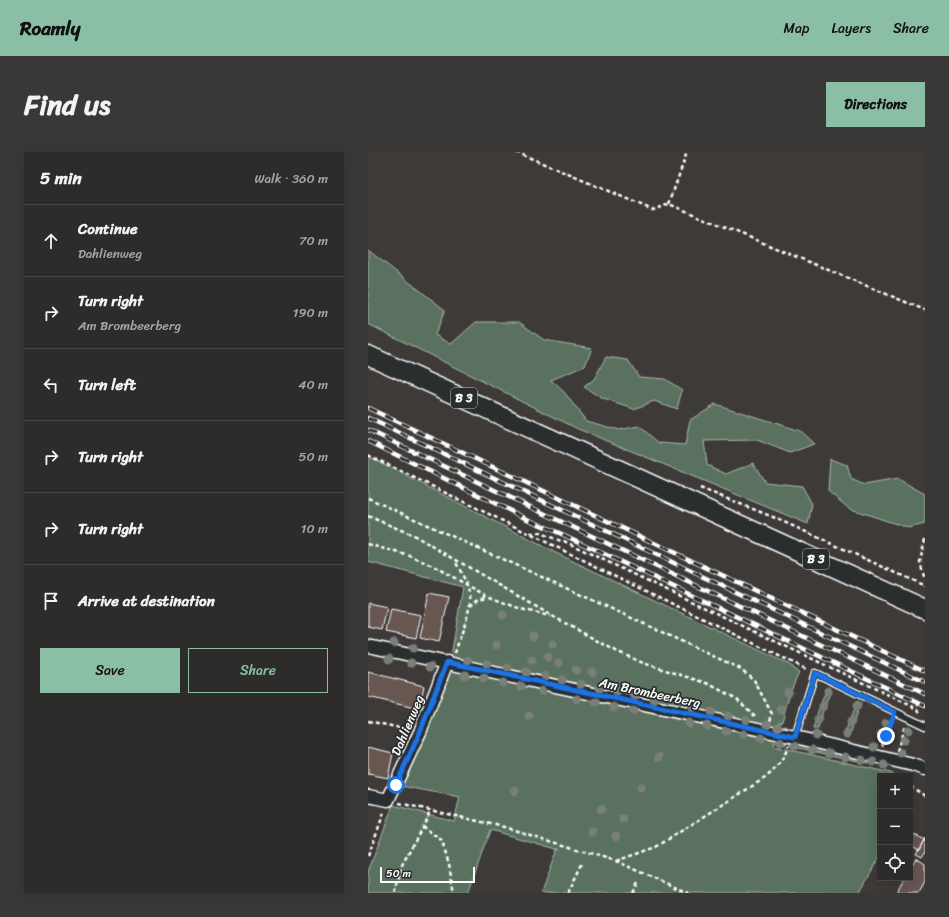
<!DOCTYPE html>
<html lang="en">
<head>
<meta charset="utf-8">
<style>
	body { margin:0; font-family:Sriracha,sans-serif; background:#3a3836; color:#f1f3f6 }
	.controls { position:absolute; right:12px; bottom:12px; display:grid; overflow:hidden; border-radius:0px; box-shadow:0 4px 16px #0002 }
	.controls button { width:36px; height:36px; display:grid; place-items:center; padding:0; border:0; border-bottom:1px solid #494847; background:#2e2c2a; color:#f1f3f6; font:20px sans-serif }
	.scale { position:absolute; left:12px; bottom:10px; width:95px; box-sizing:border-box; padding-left:4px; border:2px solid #fff; border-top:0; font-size:11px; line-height:14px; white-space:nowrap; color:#fff; -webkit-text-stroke:3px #2a2d2e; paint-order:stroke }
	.stop { position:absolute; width:12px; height:12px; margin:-9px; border:3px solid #1a73e8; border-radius:50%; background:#fff }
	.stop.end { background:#1a73e8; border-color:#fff; box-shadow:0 1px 4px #0008 }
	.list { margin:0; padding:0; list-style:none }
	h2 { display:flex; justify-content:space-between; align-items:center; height:52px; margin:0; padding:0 16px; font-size:17px }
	h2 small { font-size:13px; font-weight:400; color:#a7a7a8 }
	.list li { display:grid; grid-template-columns:26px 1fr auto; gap:12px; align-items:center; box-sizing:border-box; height:72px; padding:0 16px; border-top:1px solid #494847 }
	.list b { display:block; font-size:15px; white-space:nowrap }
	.list p { margin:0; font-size:13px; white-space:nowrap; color:#a7a7a8 }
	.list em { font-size:13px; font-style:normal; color:#a7a7a8 }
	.actions { display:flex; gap:8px; padding:12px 16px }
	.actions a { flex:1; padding:9px 0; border:1px solid #8abfa5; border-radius:0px; text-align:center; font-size:14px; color:#8abfa5 }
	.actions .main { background:#8abfa5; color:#111 }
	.icon { flex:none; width:22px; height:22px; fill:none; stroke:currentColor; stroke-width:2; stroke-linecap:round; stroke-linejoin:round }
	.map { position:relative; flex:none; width:557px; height:741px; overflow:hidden; border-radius:0px }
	header { display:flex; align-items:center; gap:24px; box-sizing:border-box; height:56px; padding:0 20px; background:#8abfa5; color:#111 }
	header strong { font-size:19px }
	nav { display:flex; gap:22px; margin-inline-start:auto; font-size:14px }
	.intro { display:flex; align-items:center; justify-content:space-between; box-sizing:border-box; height:96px; padding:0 24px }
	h1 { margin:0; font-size:28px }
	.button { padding:10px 18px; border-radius:0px; background:#8abfa5; color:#111; font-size:14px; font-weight:700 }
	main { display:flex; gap:24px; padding:0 24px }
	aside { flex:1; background:#2e2c2a; border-radius:0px; box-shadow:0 4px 16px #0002 }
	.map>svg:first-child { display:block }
	.green { fill:#5a715e; stroke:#acb8ae }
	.building { fill:#685751; stroke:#fff }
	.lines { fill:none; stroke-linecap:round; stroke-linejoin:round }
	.lane-casing { stroke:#fff; stroke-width:9 }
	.street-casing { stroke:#fff; stroke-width:15 }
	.primary-casing { stroke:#fff; stroke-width:21 }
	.path { stroke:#fff; stroke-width:2.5; stroke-dasharray:4 3; stroke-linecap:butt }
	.lane { stroke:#2a2d2e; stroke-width:6 }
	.street { stroke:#2a2d2e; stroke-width:12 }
	.primary { stroke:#2a2d2e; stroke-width:18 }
	.rail-casing { stroke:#fff; stroke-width:4.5 }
	.rail { stroke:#2a2d2e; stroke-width:3; stroke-dasharray:9; stroke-linecap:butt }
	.tree { fill:#7a7f79 }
	.route { stroke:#1a73e8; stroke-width:5 }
	.labels { text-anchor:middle; stroke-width:3.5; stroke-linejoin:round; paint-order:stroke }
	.shield { fill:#2a2d2e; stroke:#bfc0c0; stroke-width:1 }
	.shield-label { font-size:12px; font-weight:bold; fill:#fff }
	.street-label { font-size:13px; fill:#fff; stroke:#2a2d2e }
</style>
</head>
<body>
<header>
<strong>Roamly</strong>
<nav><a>Map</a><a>Layers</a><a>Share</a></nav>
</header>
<div class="intro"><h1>Find us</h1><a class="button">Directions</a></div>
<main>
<aside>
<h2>5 min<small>Walk · 360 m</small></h2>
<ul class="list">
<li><svg class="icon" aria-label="ahead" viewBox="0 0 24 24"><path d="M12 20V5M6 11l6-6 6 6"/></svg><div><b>Continue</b><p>Dahlienweg</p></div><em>70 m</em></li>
<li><svg class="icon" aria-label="right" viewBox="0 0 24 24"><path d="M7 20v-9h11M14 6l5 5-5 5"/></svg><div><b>Turn right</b><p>Am Brombeerberg</p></div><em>190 m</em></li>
<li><svg class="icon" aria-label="left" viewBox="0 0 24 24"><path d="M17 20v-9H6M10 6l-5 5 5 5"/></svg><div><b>Turn left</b></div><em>40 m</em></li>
<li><svg class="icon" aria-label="right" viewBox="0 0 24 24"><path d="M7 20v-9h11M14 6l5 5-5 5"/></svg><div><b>Turn right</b></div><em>50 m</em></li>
<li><svg class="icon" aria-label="right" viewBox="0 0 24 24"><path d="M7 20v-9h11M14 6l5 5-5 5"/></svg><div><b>Turn right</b></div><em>10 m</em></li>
<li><svg class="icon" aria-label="arrive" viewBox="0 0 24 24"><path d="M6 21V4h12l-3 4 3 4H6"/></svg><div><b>Arrive at destination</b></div></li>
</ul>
<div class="actions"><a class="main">Save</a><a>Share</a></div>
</aside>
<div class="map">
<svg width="557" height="741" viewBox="0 0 557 741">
	<rect width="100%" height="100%" fill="#3d3a38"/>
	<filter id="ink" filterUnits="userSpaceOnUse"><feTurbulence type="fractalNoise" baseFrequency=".025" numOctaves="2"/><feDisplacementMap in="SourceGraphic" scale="8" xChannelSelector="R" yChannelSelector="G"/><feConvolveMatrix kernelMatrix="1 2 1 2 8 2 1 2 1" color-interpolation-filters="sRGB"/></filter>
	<g filter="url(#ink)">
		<!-- green -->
		<path class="green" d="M0 98 77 158 67 183 83 192 108 170H151L176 188 224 196 217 214 183 228 196 240 218 269 251 278 271 274 291 291 317 293 322 268 347 252 432 279 446 292 422 301 389 288 336 289 339 313 358 322 385 311 397 330 434 334 444 352 440 372 210 277 0 172Z
			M238 205 260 208 271 225 297 227 314 238 309 257 286 249 266 257 235 247 216 235 226 227Z
			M0 304 188 401 420 512 425 515V517L431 520 422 540 414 570H410L409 572 420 575 416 578 408 576 406 587 418 590 417 593 406 590 405 594 523 621 527 624H512V704L491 741H173L189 697 192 698 122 678 100 741H0V720L25 653 86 669 92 645 33 634 80 521 95 435 0 410Z
			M462 307 479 313 483 327 496 333 530 327 557 342V372L540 376 480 356 460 339Z
			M459 536 463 538 454 562 450 577H445L450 559Z
			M489 549 493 551 488 563 482 584 477 583 479 575Z
			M422 591 509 609 508 613 421 594Z"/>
		<!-- building -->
		<path class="building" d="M61 441 81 445 71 490 52 486Z
			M0 451 19 455 14 478 0 475Z
			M23 457 53 463 48 486 18 480Z
			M0 520 56 534 51 557 0 545Z
			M0 595 25 601 20 626 0 622Z
			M542 680 556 688 551 698 542 693Z
			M557 686V700L554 705 548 702Z
			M548 706 557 712V730L551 741H528L536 726H542V716Z"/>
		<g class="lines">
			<defs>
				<path id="lane" d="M427 585 447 521 557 574"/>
				<path id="street" d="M0 494 427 585 545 613 557 617
					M0 644 20 648 52 580 79 510"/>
				<path id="primary" d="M0 203 557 457"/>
			</defs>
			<!-- lane casing -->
			<use href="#lane" class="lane-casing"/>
			<!-- street casing -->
			<use href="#street" class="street-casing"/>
			<!-- primary casing -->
			<use href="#primary" class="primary-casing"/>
			<!-- path -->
			<path class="path" d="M148 0 285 58 301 52 557 158
				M301 52 319 0
				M0 303 440 518
				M332 336 405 365 557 434
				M0 346 255 462 373 517 386 528 404 562 402 569
				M0 364 47 384 186 465 248 499 275 511 339 531 369 547 387 564
				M162 381H172L193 389H196L550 557 552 561
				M557 387 552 410 557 428
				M0 392 42 404 67 415 119 444 153 457 182 464
				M102 454 109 448 118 445
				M87 501C91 487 104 457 102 444 100 432 93 420 87 409
				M0 569 42 578
				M514 594 524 567
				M529 599 537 573
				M542 634 557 644
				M31 651 136 675 248 709 320 741
				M54 674 74 689 81 712 86 741
				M0 704 17 658
				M248 709 288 695 397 626C408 617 416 608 420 594
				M27 741 34 713 60 664 62 657
				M200 741 215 710
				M265 741 270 731"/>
			<!-- lane -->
			<use href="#lane" class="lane"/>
			<!-- street -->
			<use href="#street" class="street"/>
			<!-- primary -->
			<use href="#primary" class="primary"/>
			<defs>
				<path id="rail" d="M0 256 557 519
					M0 266 557 530
					M0 278 557 542
					M0 289 159 367 196 383 557 554"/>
			</defs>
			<!-- rail casing -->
			<use href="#rail" class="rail-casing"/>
			<!-- rail -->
			<use href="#rail" class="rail"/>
		</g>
		<!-- trees -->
		<g class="tree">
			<circle cx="135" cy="463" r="4.5"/>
			<circle cx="165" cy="484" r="4.5"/>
			<circle cx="26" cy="491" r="4.5"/>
			<circle cx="185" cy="492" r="4.5"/>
			<circle cx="128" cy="493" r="4.5"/>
			<circle cx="45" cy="496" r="4.5"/>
			<circle cx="180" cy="505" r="4.5"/>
			<circle cx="21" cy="507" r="4.5"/>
			<circle cx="100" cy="508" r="4.5"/>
			<circle cx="164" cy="508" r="4.5"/>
			<circle cx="43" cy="511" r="4.5"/>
			<circle cx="191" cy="511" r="4.5"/>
			<circle cx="119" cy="512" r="4.5"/>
			<circle cx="62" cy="515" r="4.5"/>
			<circle cx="140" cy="516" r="4.5"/>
			<circle cx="208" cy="518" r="4.5"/>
			<circle cx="158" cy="520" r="4.5"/>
			<circle cx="224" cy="520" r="4.5"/>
			<circle cx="97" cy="523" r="4.5"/>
			<circle cx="177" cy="524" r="4.5"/>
			<circle cx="116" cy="526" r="4.5"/>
			<circle cx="194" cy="528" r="4.5"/>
			<circle cx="135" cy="531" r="4.5"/>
			<circle cx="213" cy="532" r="4.5"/>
			<circle cx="153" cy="534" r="4.5"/>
			<circle cx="232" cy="536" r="4.5"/>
			<circle cx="174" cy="539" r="4.5"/>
			<circle cx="460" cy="539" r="4.5"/>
			<circle cx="249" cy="540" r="4.5"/>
			<circle cx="420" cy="540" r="4.5"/>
			<circle cx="267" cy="544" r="4.5"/>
			<circle cx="209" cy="547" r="4.5"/>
			<circle cx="286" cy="548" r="4.5"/>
			<circle cx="228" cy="550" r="4.5"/>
			<circle cx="455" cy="554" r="4.5"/>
			<circle cx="489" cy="554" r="4.5"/>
			<circle cx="246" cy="555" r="4.5"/>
			<circle cx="324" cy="556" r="4.5"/>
			<circle cx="413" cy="557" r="4.5"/>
			<circle cx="265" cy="559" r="4.5"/>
			<circle cx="343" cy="560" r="4.5"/>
			<circle cx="161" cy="564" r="4.5"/>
			<circle cx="360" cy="564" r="4.5"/>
			<circle cx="378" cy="568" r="4.5"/>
			<circle cx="450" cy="568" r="4.5"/>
			<circle cx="483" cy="570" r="4.5"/>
			<circle cx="321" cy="571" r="4.5"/>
			<circle cx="518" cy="571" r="4.5"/>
			<circle cx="399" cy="572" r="4.5"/>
			<circle cx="339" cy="574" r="4.5"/>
			<circle cx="410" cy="575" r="4.5"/>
			<circle cx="540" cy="578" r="4.5"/>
			<circle cx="358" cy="579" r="4.5"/>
			<circle cx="376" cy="582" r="4.5"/>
			<circle cx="479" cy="582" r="4.5"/>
			<circle cx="513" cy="582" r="4.5"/>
			<circle cx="448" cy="583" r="4.5"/>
			<circle cx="393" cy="586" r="4.5"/>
			<circle cx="536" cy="588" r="4.5"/>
			<circle cx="412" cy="590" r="4.5"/>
			<circle cx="427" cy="594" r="4.5"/>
			<circle cx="506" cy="595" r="4.5"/>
			<circle cx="444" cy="598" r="4.5"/>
			<circle cx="461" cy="601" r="4.5"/>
			<circle cx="533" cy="601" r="4.5"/>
			<circle cx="291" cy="605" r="4.5"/>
			<circle cx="477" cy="605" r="4.5"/>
			<circle cx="494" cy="608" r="4.5"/>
			<circle cx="505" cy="610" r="4.5"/>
			<circle cx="516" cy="613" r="4.5"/>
			<circle cx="273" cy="635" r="4.5"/>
			<circle cx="147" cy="639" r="4.5"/>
			<circle cx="233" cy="657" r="4.5"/>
			<circle cx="255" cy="667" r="4.5"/>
			<circle cx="224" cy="680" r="4.5"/>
			<circle cx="248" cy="684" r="4.5"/>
		</g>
	</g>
	<g class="lines" filter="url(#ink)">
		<!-- route -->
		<path class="route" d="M28 633 52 580 79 510 427 585 447 521 527 560 518 584"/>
	</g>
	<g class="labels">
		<!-- shield labels -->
		<g class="shield">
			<rect x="83" y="236" width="26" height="20" rx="3"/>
			<rect x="435" y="397" width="26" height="20" rx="3"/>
		</g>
		<g class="shield-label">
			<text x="96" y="250">B 3</text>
			<text x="448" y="411">B 3</text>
		</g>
		<!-- street labels -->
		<g class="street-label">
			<text transform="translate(282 540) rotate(12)" y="5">Am Brombeerberg</text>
			<text transform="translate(39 573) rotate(-67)" y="5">Dahlienweg</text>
		</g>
	</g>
</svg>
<div class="controls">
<button>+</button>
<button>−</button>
<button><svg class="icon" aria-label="locate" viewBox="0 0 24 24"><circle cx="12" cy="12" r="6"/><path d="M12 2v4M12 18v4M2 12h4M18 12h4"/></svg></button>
</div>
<div class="scale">50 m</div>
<div class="stop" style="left:28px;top:633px"></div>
<div class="stop end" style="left:518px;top:584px"></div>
</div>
</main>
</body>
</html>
